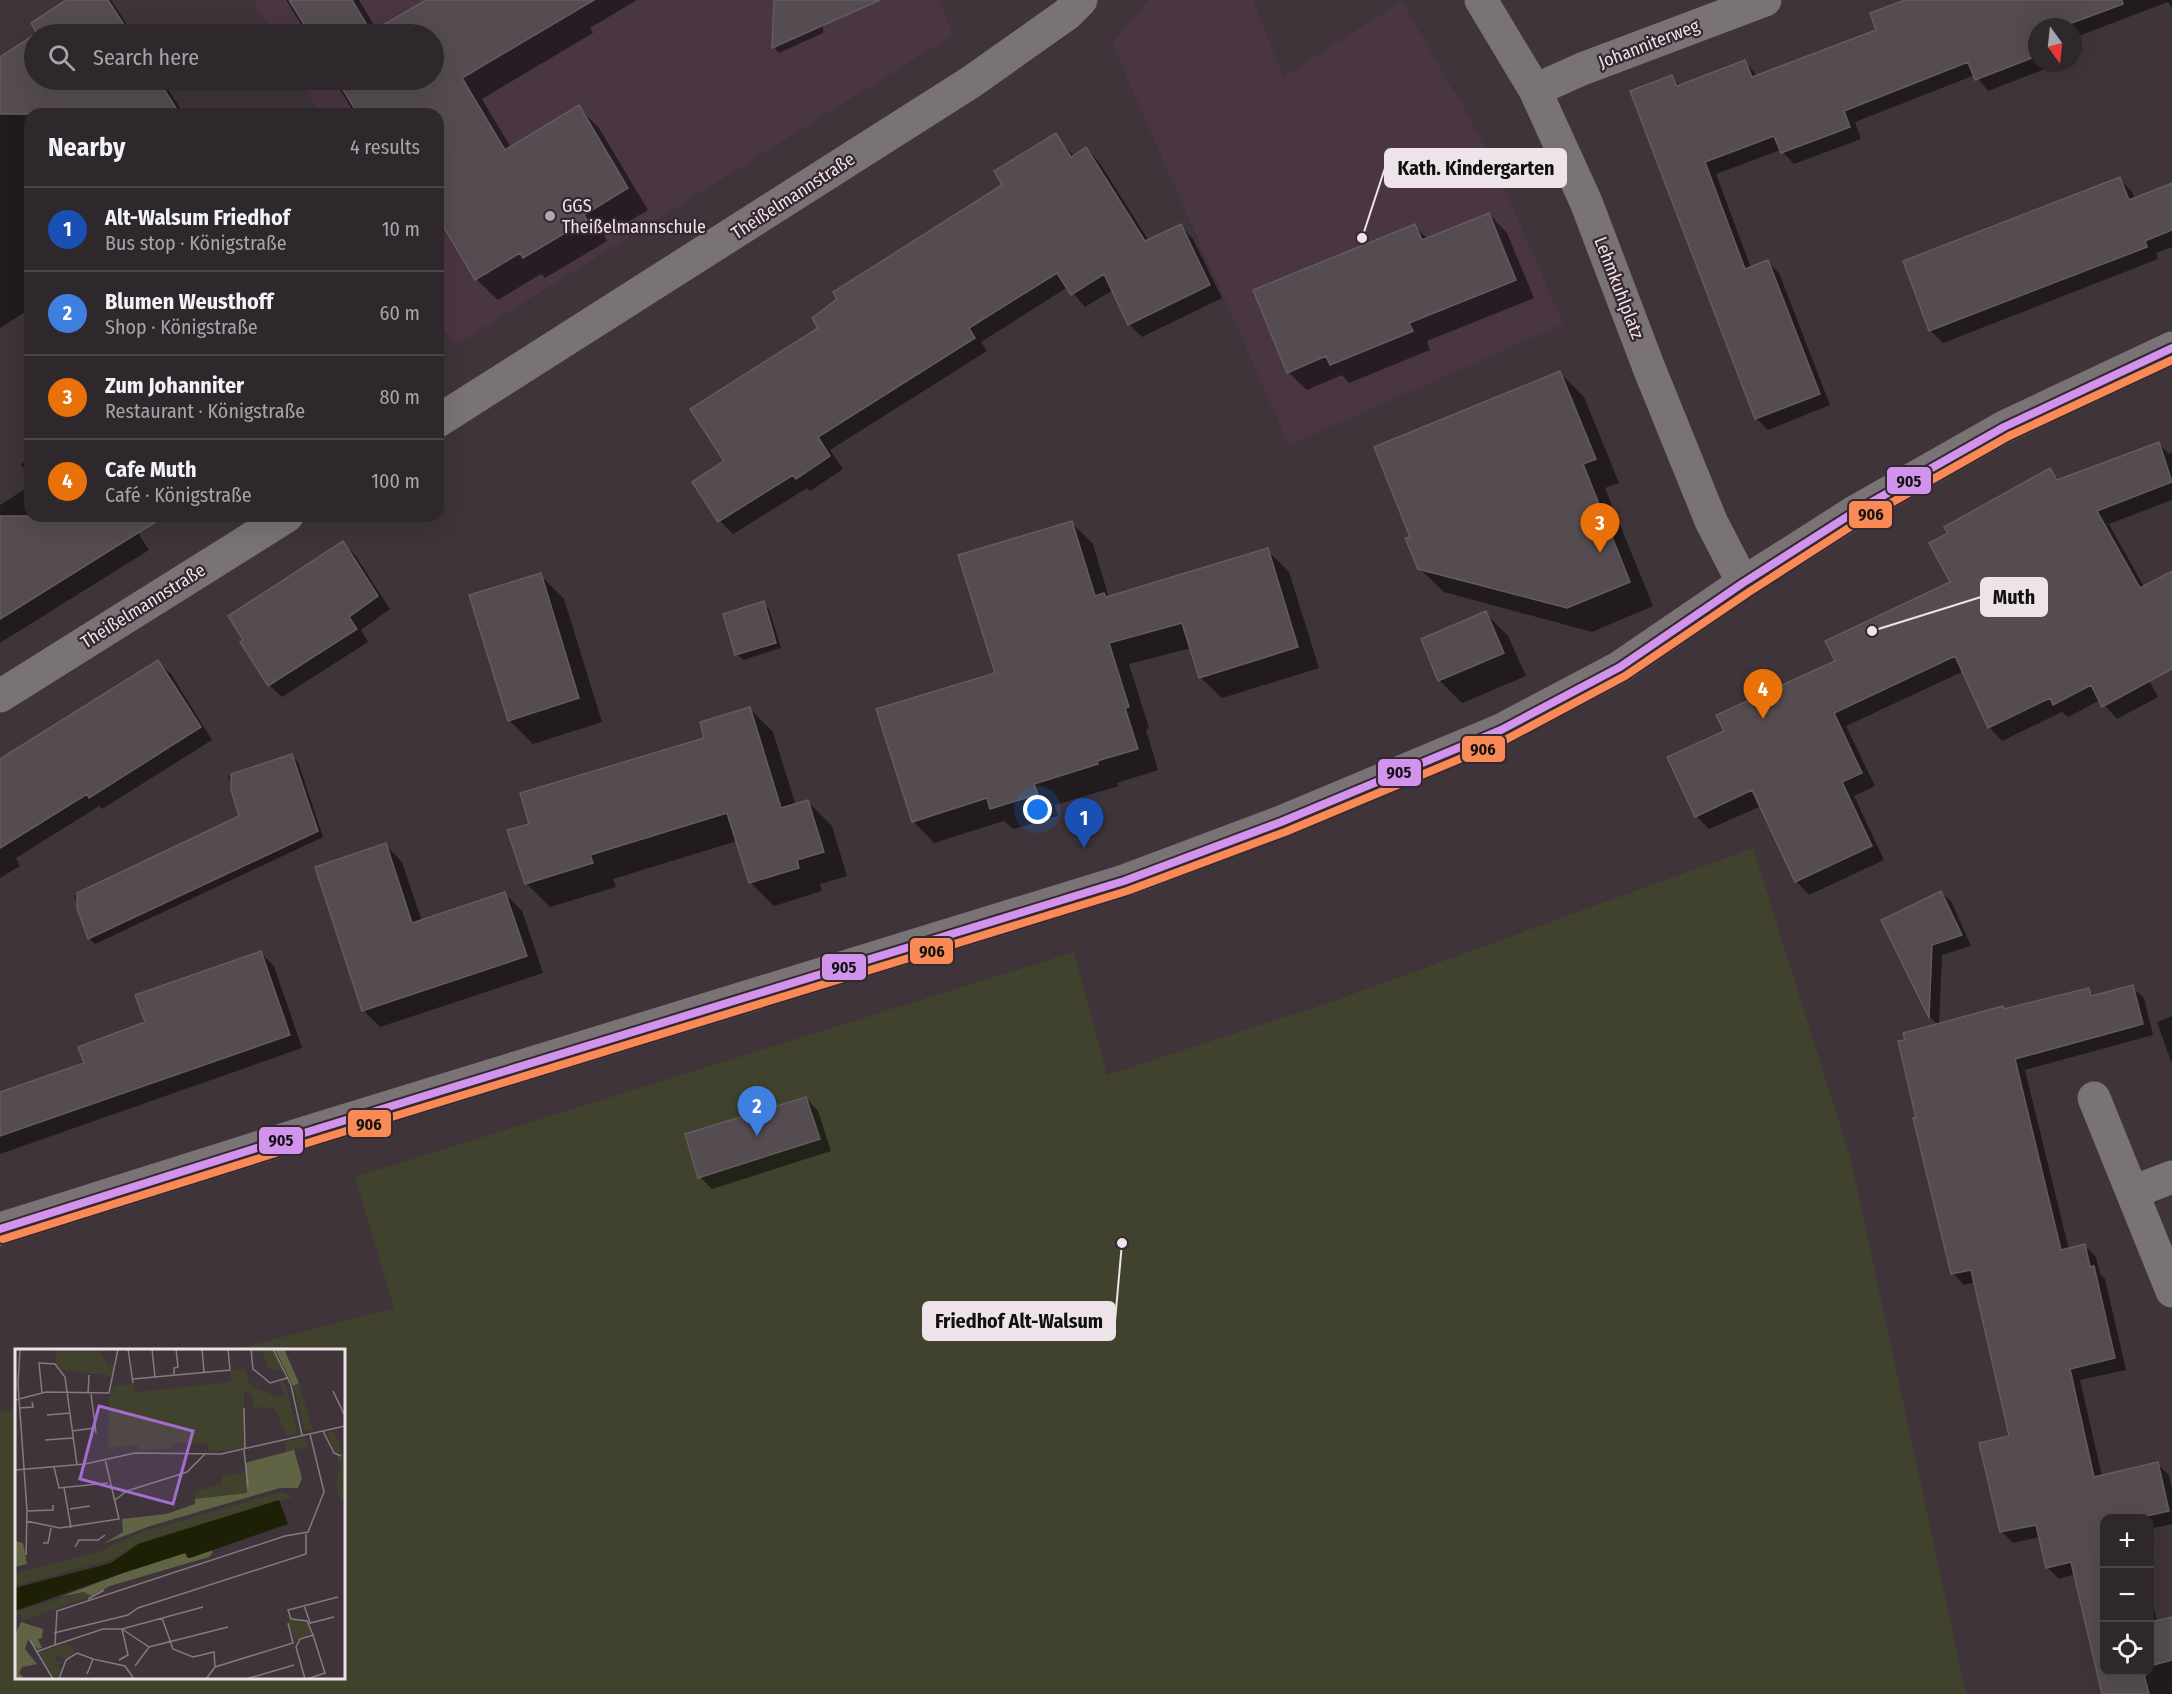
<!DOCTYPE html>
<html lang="en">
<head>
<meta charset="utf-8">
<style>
	body { margin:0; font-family:"Fira Sans Condensed",sans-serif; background:#362f33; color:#f1f3f6 }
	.controls { position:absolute; right:18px; bottom:18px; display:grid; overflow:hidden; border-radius:12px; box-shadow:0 6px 24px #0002 }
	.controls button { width:54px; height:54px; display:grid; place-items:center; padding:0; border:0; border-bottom:2px solid #494447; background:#2e272b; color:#f1f3f6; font:30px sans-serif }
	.compass { position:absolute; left:2028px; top:18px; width:54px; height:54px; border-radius:50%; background:#2e272b; box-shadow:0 6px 24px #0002; rotate:165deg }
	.you { position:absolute; left:1038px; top:810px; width:21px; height:21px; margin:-15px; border:4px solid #fff; border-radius:50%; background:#1a73e8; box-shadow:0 0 0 9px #1a73e833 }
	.badge { display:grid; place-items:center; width:39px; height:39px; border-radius:50%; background:#8abfa5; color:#fff; font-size:20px; font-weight:700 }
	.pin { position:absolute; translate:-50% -50px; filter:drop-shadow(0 2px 3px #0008) }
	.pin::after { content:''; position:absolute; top:32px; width:21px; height:18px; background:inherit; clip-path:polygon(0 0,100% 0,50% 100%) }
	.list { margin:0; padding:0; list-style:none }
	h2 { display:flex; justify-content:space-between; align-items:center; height:78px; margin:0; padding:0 24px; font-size:26px }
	h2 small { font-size:20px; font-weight:400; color:#a7a5a9 }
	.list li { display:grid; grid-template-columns:39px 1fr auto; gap:18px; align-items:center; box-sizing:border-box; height:84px; padding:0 24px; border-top:2px solid #494447 }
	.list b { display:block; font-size:22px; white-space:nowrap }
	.list p { margin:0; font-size:20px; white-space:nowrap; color:#a7a5a9 }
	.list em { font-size:20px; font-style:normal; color:#a7a5a9 }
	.icon { flex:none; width:33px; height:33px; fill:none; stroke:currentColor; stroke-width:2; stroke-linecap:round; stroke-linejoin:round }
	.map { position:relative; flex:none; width:2172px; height:1694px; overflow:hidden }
	.search { position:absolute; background:#2e272b; box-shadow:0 6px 24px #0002; left:24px; top:24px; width:420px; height:66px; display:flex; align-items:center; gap:15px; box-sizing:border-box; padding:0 21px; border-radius:33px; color:#a7a5a9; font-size:22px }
	.panel { position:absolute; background:#2e272b; box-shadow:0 6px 24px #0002; left:24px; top:108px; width:420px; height:414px; border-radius:18px }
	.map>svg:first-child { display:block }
	.built { fill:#4a3642 }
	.green { fill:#41422e }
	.shadow { fill:#0007 }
	.building { fill:#544c50; stroke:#635b60; stroke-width:1.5 }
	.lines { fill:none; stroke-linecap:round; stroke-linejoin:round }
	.minor { stroke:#797376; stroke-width:33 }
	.tertiary { stroke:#797376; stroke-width:33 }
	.bus-1-casing { stroke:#362730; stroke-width:12 }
	.bus-2-casing { stroke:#362730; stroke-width:12 }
	.bus-1 { stroke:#d193ec; stroke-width:8 }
	.bus-2 { stroke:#f98a56; stroke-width:8 }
	.poi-dot { fill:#b0a6ab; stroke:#362730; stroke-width:2 }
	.labels { text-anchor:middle; stroke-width:4.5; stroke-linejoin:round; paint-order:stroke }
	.street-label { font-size:18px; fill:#ede3e8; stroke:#362730 }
	.poi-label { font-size:18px; fill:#ede3e8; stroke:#362730; text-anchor:start }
	.inset-road { fill:none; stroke:#847a7f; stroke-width:1.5 }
	.view { fill:#a36ccd; fill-opacity:0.15; stroke:#a36ccd; stroke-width:3 }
	.inset-edge { fill:none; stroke:#ede3e8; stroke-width:3 }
	.leader { fill:none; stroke:#ede3e8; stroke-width:2 }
	.callout-dot { fill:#ede3e8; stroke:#362730; stroke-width:2 }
	.callout { fill:#ede3e8; stroke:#ede3e8; stroke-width:2 }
	.callout-label { font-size:20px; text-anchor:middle; font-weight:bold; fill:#111 }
	.line-badge { stroke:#362730; stroke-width:2 }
	.pale-badge-label { font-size:16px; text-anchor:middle; font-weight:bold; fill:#111 }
</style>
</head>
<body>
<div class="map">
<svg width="2172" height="1694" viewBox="0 0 2172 1694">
	<rect width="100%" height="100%" fill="#3e3439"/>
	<!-- built -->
	<path class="built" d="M253 0H939L953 35 454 346 438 318V114H320L300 80H434V34H273Z
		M1148 0H1253L1283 77 1402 1 1489 152 1563 324 1289 445 1112 44Z"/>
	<!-- green -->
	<path class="green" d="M1753 848 1851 1160 1966 1694H0V1412L16 1408V1678H344V1350H233L394 1308 355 1177 1074 952 1107 1075 1334 1001Z"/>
	<!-- shadow -->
	<path class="shadow" d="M69 0H111L133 34H38Z
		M286 0H359L377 30 429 0H637L590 28 593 33 482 99 511 148 578 107 599 128 648 210 604 236 607 241 545 278 541 274 498 300 476 279 438 214V114H355L334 80H434V34H307Z
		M776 0H824L823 33 779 53 774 47Z
		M1909 0H2172V8L2168 2 2073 38V27H2037V63H2054L2055 65 1988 91 1975 75 1855 122 1861 139 1794 164 1781 150 1716 174 1751 268 1768 262 1779 273 1830 405 1768 430 1756 418 1672 77 1681 86 1745 61 1758 77 1878 31Z
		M34 37V80H162L184 114H30V309L0 328V58Z
		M1055 135 1074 156 1086 148 1099 162 1149 241 1180 225 1193 239 1222 298 1142 337 1129 324 1113 290 1085 307 1068 287 981 342 987 351 830 450 843 469 810 491 807 488 733 534 720 521 726 462 820 328 1004 185Z
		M2120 179 2132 192 2135 199 2172 185V247L2156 253 2158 259 1943 343 1930 330Z
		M1489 214 1507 233 1534 298 1427 341 1430 350 1349 383 1342 375 1307 390 1288 372 1414 226 1428 239Z
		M1560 373 1584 397 1619 483 1605 488 1653 606 1592 632 1444 592 1419 568 1412 538Z
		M2158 443 2169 454 2172 452V500L2109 524 2144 587 2172 573V662L2146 675 2158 697 2117 719 2100 700 2068 717 2062 712 2002 741 1989 727 1964 671 1846 726 1875 786 1854 796 1884 860 1809 895 1796 881 1761 806 1709 829 1696 816 1726 731 1837 662 1952 583 2050 470 2060 481Z
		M30 458V478L21 464Z
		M30 486V516H127L149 550 0 643V505Z
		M1071 522 1093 544 1109 598 1267 550 1289 572 1319 668 1222 698 1200 677 1191 648 1129 664 1149 728 1146 730 1158 770 1117 783 1119 786 1055 805 1058 816 1013 829 1004 821 934 843 913 821 996 674Z
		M343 543 355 555 390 609 361 630 368 642 282 697 269 685Z
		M540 575 564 599 602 722 533 744 509 720Z
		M763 603 769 609 781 648 743 660 737 654Z
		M1485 613 1508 636 1526 676 1462 703 1439 680Z
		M158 662 171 674 212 740 102 809 99 806 16 858 20 866 0 878V761Z
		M749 708 773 732 796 806 808 802 832 826 847 876 820 884 822 891 774 906 750 882 737 841 613 879 616 887 550 907 526 883 531 825 706 739Z
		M292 756 298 762 323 837 95 944 90 939 74 896 241 816 228 776Z
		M386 845 402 862 422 921 505 894 522 911 543 973 380 1027 363 1010Z
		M1941 892 1952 903 1971 946 1942 955 1939 1025 2088 990 2095 997 2132 987 2144 998 2153 1035 2025 1070 2069 1250 2085 1246 2096 1257 2100 1274 2105 1279 2126 1370 2080 1380 2102 1476 2157 1464 2169 1475 2172 1490V1524L2150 1529V1518H2104V1672H2150V1588L2157 1622 2172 1618V1694H2104L2075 1574 2059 1579 2047 1567 2040 1537 2013 1543 2002 1532 2010 1437 1975 1282 1964 1285 1953 1273 1917 1119 1906 1041 1938 1025 1930 1017 1883 921Z
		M261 953 274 966 302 1048 0 1154V1094L86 1064 147 1023Z
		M2172 1016V1064L2157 1022Z
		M806 1098 818 1111 831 1151 712 1189 700 1177Z"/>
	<!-- building -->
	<path class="building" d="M66 0H108L130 34H35L37 33 31 23Z
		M289 0H352L371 32 426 0H594L462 78 505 150 579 105 628 188 584 215 587 220 523 258 520 253 475 280 438 217V114H358L337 80H434V34H310Z
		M774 0H880L772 48Z
		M1905 0H2122L2123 4 2061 27H2037V56L1975 80 1968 62 1844 111 1850 127 1781 153 1774 136 1705 162 1745 269 1768 260 1820 394 1755 419 1630 91 1672 75 1677 86 1745 60 1752 77 1876 30 1870 13Z
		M34 35V80H158L180 114H0V57Z
		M1056 133 1071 157 1086 147 1145 241 1181 224 1210 285 1128 325 1104 274 1071 295 1057 273 969 328 975 338 818 437 830 456 796 479 793 475 718 522 692 482 724 461 690 409 818 328 812 318 837 299 833 292 1002 185 994 171Z
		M2120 177 2129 200 2172 183V230L2145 241 2147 247 1929 331 1903 261Z
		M1489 213 1516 280 1409 323 1413 331 1330 365 1326 356 1287 373 1253 290 1415 224 1422 240Z
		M1560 371 1596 459 1583 464 1630 582 1567 608 1418 569 1405 538 1410 537 1374 447Z
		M2159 442 2172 482 2097 511 2140 588 2172 571V669L2102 707 2091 685 2053 705 2050 698 1988 728 1955 656 1834 713 1862 773 1842 782 1872 846 1795 882 1752 790 1695 817 1667 757 1724 731 1716 715 1835 661 1825 641 1950 582 1929 543 1948 533 1944 527 2050 468 2057 480Z
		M0 516H165L0 619Z
		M1072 521 1095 596 1104 593 1106 597 1268 548 1298 647 1199 678 1182 623 1109 643 1129 707 1125 708 1138 749 1097 761 1098 764 1034 784 1038 794 990 809 987 798 912 822 876 709 995 673 958 555Z
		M343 541 378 596 349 617 357 629 268 686 240 642 243 640 228 616Z
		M541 573 579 698 508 721 469 595Z
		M764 601 776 643 735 655 723 614Z
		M1486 611 1504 653 1438 681 1421 639Z
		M158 660 201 727 89 798 87 794 0 848V759Z
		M750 707 781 808 808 800 824 852 797 860 799 868 749 883 727 813 590 855 593 863 525 884 507 830 529 824 520 793 704 738 700 722Z
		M292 754 318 831 88 939 77 908V893L239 816 231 790V774Z
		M386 843 412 923 505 892 527 956 362 1011 315 867Z
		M1941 891 1962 935 1932 945 1929 1018 1881 920Z
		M261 951 290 1035 0 1136V1092L84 1063 78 1047 145 1022 135 995Z
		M2133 985 2143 1024 2015 1059 2061 1250 2085 1244 2090 1267 2094 1266 2115 1358 2070 1369 2094 1477 2158 1462 2169 1511 2138 1518H2104V1671H2143L2149 1694H2102L2071 1562 2046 1568 2036 1525 2000 1532 1979 1443 2009 1436 2008 1431 1971 1270 1951 1274 1913 1118H1916L1898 1041 1905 1040 1903 1033 2003 1006 2004 1009 2089 988 2091 996Z
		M806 1097 820 1139 698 1178 685 1134Z
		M2172 1617V1660L2150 1666V1622Z"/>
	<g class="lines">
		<!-- minor -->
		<path class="minor" d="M1481 0 1535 90 1586 202 1649 368 1711 521 1743 583
			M1535 90 1582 69 1765 0
			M438 421 971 82 1067 14 1081 0
			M0 696 287 516
			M2094 1098 2172 1291
			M2133 1192 2172 1177"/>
		<!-- tertiary -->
		<path class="tertiary" d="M0 1229 317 1129 1124 881 1281 822 1501 730 1620 667 1743 583 1856 511 2004 427 2172 348"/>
		<defs>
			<path id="bus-1" d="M0 1229 317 1129 1124 881 1281 822 1501 730 1620 667 1743 583 1856 511 2004 427 2172 348"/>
			<path id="bus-2" d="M3 1239 320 1139 1127 891 1285 832 1505 740 1625 676 1749 592 1861 520 2009 436 2172 360"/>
		</defs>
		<!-- bus-1 casing -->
		<use href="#bus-1" class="bus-1-casing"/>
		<!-- bus-2 casing -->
		<use href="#bus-2" class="bus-2-casing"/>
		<!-- bus-1 -->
		<use href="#bus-1" class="bus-1"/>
		<!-- bus-2 -->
		<use href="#bus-2" class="bus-2"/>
	</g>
	<!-- markers -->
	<circle class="poi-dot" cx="550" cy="216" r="6"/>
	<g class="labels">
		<!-- street labels -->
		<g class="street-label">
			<text transform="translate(1649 44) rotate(-21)" y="6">Johanniterweg</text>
			<text transform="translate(793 196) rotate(-33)" y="6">Theißelmannstraße</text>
			<text transform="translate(1619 288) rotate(69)" y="6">Lehmkuhlplatz</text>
			<text transform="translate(143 606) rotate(-32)" y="6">Theißelmannstraße</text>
		</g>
		<!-- poi labels -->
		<g class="poi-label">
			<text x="562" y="212">GGS<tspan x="562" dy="21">Theißelmannschule</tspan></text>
		</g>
	</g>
	<!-- overview -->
	<g transform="translate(15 1349)">
		<rect width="330" height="330" fill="#3e3439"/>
		<path d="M40 0H83L93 16H99L97 27 47 21 41 14ZM257 0 269 24 252 18 247 2ZM230 20 235 36 263 48 269 46 265 33 269 31 283 84 272 87 259 59 238 58 237 45 229 42V99L198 103 193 102 194 95 157 94V100L123 102V96L93 99 94 48 99 37 118 35 120 43 217 33 214 21ZM284 34 298 81 290 82 278 37ZM319 82 330 111V151L326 152 320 133 324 131 321 125 327 122 312 84ZM291 88 293 98 271 103 270 93ZM232 123V144L180 150 178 143 207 135V127ZM266 143 278 148 131 192 95 211 0 237V226L12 221 86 202 127 183ZM69 243 76 247 7 272 5 265 2 266 0 281V262ZM272 267 292 273 296 284 280 293ZM51 294 58 299 59 305 51 310 41 306 40 310 48 315H40L47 319 40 330 24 304Z" fill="#41422e"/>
		<path d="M260 0H269L284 34 278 37ZM279 101 287 129 283 139H265L135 177 88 195 108 183 107 170 151 165 180 155V150L232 144 230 114ZM0 192 8 194 12 215 0 218ZM194 200 198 203 194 208 95 237 76 247 69 243 45 248 108 224 170 204 173 209 178 208ZM6 273 28 280 27 289 23 290 27 299 23 300 13 291 10 300 22 315 7 318 4 324 10 330H0V286Z" fill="#616444"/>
		<path d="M264 151 273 175 178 208 173 209 170 204 108 224 0 262V239L96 214 123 195Z" fill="#1e2005"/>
		<path class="inset-road" d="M5 0 3 35 12 162 11 206M113 0 118 34M137 0 140 28M187 0 189 23M236 0 238 20 248 28 255 34 272 29M258 0 276 36 287 86M159 25V19L163 18 161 0M118 30 215 21 213 0M318 42 330 67M27 44 24 14 40 15 50 28 62 116M73 45 74 26M76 45 81 84M0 51 31 43 94 44 103 0M4 59 18 58 17 53M229 59 230 101M32 66 55 64M57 82 80 79M308 82 319 104 326 107M30 91 58 89M229 101 233 138M39 118 44 139 93 134M0 121 70 115 120 104 206 105 330 77M49 138 56 179M100 151 112 142 172 123 191 104M55 160 75 157M12 162 38 161V156M11 172 45 179 104 170 90 110M28 194H33L36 179M60 198 64 191H83L90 186M73 250 89 241M289 256 295 274 319 268M147 269 158 300 178 308 199 303 200 317M107 280 134 298M39 284 113 266 123 259 291 205V185M15 291 38 330M40 296 88 280H107L188 258M21 303 40 296 42 262 270 187 293 183 309 143 295 85M104 311 113 306 107 280M120 317 134 298 213 278M72 325 78 310 110 317 119 330M44 330 51 311 62 304 78 310M191 330 200 318 278 294 273 274M231 330 279 316M290 330 281 298 285 290 298 286 292 272 276 270 273 261 323 248M292 330 310 324 298 286"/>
		<path class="view" d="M84 57 178 82 158 155 65 130Z"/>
		<rect width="330" height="330" class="inset-edge"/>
	</g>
	<!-- callouts -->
	<path class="leader" d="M1362 238L1385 168M1872 631L1981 597M1122 1243L1115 1321"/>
	<g class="callout-dot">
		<circle cx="1362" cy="238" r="6"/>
		<circle cx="1872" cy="631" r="6"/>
		<circle cx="1122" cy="1243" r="6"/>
	</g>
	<g class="callout">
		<rect x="1385" y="149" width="181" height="38" rx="6"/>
		<rect x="1981" y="578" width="66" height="38" rx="6"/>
		<rect x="923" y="1302" width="192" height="38" rx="6"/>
	</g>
	<g class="callout-label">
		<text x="1476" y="175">Kath. Kindergarten</text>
		<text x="2014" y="604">Muth</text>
		<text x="1019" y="1328">Friedhof Alt-Walsum</text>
	</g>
	<g class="line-badge">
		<rect x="1886" y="466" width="46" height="29" rx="6" fill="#d193ec"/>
		<rect x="1848" y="500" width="45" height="29" rx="6" fill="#f98a56"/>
		<rect x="1461" y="735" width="45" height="28" rx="6" fill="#f98a56"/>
		<rect x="1377" y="758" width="45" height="29" rx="6" fill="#d193ec"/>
		<rect x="909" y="937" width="45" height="28" rx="6" fill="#f98a56"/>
		<rect x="821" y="953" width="46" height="28" rx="6" fill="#d193ec"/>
		<rect x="347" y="1109" width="45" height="29" rx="6" fill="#f98a56"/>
		<rect x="258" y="1126" width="46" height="29" rx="6" fill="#d193ec"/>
	</g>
	<g class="pale-badge-label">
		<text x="1909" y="487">905</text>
		<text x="1871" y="520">906</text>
		<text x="1483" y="755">906</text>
		<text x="1399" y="778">905</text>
		<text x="932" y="957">906</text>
		<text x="844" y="973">905</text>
		<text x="369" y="1130">906</text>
		<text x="281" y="1146">905</text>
	</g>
</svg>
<div class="controls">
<button>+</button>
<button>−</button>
<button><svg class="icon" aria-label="locate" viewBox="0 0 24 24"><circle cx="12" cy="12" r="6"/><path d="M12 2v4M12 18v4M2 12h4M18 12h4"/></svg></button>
</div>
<svg class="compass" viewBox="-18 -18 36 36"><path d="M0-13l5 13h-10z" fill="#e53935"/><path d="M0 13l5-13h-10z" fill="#a7a5a9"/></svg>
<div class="you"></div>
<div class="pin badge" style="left:1084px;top:848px;background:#1a4fb4">1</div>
<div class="pin badge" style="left:757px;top:1136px;background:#3f7fe0">2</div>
<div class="pin badge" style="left:1600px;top:553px;background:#e8710a">3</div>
<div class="pin badge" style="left:1763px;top:719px;background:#e8710a">4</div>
<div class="search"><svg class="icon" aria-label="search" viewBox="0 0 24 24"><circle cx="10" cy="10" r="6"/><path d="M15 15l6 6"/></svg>Search here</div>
<section class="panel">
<h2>Nearby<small>4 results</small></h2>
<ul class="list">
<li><span class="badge" style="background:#1a4fb4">1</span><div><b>Alt-Walsum Friedhof</b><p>Bus stop · Königstraße</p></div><em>10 m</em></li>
<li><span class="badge" style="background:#3f7fe0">2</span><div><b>Blumen Weusthoff</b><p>Shop · Königstraße</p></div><em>60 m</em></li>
<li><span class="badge" style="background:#e8710a">3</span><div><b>Zum Johanniter</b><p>Restaurant · Königstraße</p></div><em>80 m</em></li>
<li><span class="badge" style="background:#e8710a">4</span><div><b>Cafe Muth</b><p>Café · Königstraße</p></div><em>100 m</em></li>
</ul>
</section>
</div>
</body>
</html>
